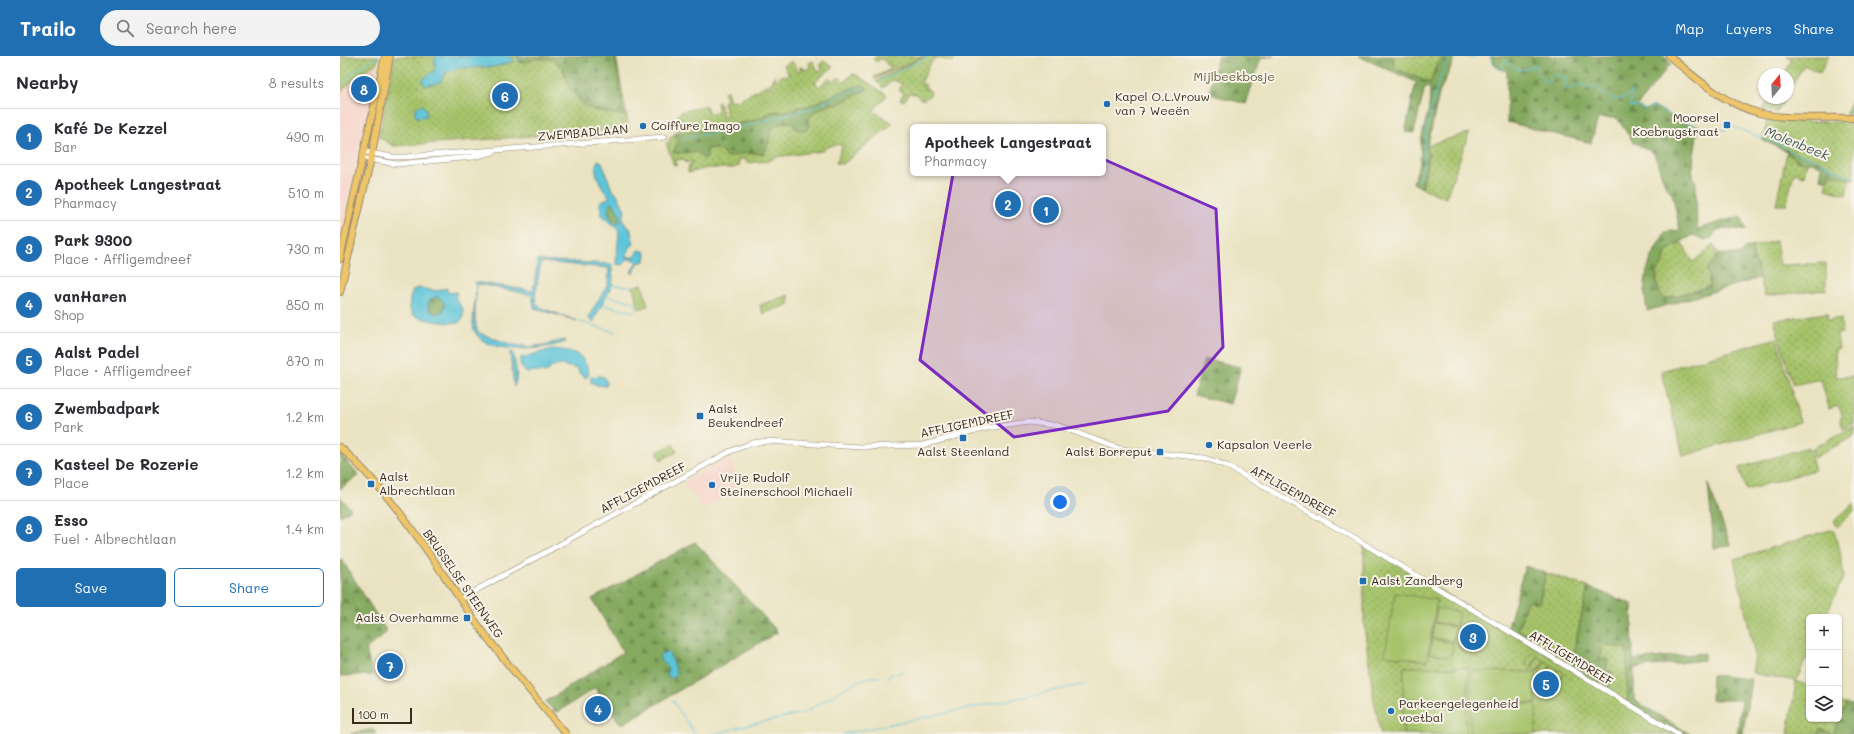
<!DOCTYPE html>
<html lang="en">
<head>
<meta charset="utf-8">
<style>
	body { margin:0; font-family:Mali,sans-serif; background:#f2f2f3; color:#2b2b33 }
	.controls { position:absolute; right:12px; bottom:12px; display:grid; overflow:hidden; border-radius:6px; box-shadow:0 1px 3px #0004 }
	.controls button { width:36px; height:36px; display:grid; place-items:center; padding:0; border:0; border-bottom:1px solid #e1e1e2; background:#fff; color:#2b2b33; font:20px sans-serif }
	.compass { position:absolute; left:1418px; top:12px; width:36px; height:36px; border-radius:50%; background:#fff; box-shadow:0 1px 3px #0004; rotate:18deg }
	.scale { position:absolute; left:12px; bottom:10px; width:60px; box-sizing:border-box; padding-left:4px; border:2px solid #3b2a1e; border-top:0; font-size:11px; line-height:14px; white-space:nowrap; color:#3b2a1e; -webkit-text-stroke:3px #f7f3e8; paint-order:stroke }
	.you { position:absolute; left:720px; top:446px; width:14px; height:14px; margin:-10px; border:3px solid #fff; border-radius:50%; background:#1a73e8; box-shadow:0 0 0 6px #1a73e833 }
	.badge { display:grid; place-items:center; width:26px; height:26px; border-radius:50%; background:#1f6fb2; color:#fff; font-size:13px; font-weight:700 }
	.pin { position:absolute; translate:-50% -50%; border:2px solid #fff; box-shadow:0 1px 4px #0006 }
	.popup { position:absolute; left:570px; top:68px; width:196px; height:52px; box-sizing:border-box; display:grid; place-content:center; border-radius:6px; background:#fff; filter:drop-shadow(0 1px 3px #0005); font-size:13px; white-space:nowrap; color:#7c7c81 }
	.popup b { font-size:15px; color:#2b2b33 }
	.popup::after { content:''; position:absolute; left:50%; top:100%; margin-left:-8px; border:8px solid transparent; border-top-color:#fff }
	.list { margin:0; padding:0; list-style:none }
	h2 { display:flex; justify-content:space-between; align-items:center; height:52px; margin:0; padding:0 16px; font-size:17px }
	h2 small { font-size:13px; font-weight:400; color:#7c7c81 }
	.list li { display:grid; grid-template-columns:26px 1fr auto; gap:12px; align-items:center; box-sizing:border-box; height:56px; padding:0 16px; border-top:1px solid #e1e1e2 }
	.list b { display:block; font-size:15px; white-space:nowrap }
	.list p { margin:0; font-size:13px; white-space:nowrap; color:#7c7c81 }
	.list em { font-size:13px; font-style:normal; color:#7c7c81 }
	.actions { display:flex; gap:8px; padding:12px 16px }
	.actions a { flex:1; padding:9px 0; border:1px solid #1f6fb2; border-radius:6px; text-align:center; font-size:14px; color:#1f6fb2 }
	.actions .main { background:#1f6fb2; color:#fff }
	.icon { flex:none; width:22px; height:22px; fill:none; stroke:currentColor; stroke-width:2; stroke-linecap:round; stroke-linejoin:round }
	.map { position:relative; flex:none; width:1514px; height:678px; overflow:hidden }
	header { display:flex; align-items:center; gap:24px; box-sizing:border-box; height:56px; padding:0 20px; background:#1f6fb2; color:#fff }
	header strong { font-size:19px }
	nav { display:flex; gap:22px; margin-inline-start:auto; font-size:14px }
	.search { width:280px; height:36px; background:#f2f2f3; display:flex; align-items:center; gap:10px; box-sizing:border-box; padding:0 14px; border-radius:22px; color:#7c7c81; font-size:15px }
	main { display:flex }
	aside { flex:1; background:#fff }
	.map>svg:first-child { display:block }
	.built { fill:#f7d1c7 }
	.grass { fill:url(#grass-dots); stroke:#707644 }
	.forest { fill:url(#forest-firs); stroke:#606a3e }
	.garden { fill:#a6c36a; stroke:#707644 }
	.water { fill:#5dc5d9; stroke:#4c787c; fill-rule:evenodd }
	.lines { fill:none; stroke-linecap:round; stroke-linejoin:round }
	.stream { stroke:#5dc5d9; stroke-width:1 }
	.minor-casing { stroke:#928670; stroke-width:6 }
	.major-casing { stroke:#928670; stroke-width:8 }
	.minor { stroke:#fff; stroke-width:5 }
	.major { stroke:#eec569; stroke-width:6 }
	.marked { fill:#7b2cbf; fill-opacity:0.2; stroke:#7b2cbf; stroke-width:3; stroke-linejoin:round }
	.poi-dot { fill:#1f6fb2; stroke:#f7f3e8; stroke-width:1.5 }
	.labels { text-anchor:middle; stroke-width:4; stroke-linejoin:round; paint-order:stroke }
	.park-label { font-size:12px; fill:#5b5835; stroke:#f7f3e8 }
	.poi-label { font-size:12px; fill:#3b2a1e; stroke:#f7f3e8; text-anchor:start }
	.street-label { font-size:12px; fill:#3b2a1e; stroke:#f7f3e8 }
	.water-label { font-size:13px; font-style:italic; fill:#455856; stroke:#f7f3e8 }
</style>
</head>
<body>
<header>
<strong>Trailo</strong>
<div class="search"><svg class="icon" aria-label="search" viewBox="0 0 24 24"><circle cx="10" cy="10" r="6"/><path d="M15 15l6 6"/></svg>Search here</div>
<nav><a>Map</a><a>Layers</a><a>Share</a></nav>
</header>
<main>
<aside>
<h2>Nearby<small>8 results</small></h2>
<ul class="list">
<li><span class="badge">1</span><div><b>Kafé De Kezzel</b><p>Bar</p></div><em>490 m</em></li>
<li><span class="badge">2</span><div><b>Apotheek Langestraat</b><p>Pharmacy</p></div><em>510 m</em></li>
<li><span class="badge">3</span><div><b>Park 9300</b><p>Place · Affligemdreef</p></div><em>730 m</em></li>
<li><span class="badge">4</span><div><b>vanHaren</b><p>Shop</p></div><em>850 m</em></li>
<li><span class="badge">5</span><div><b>Aalst Padel</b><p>Place · Affligemdreef</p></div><em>870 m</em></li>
<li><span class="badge">6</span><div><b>Zwembadpark</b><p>Park</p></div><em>1.2 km</em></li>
<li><span class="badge">7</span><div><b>Kasteel De Rozerie</b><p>Place</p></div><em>1.2 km</em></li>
<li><span class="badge">8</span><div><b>Esso</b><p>Fuel · Albrechtlaan</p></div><em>1.4 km</em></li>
</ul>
<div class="actions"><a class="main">Save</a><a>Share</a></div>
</aside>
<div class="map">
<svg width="1514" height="678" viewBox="0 0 1514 678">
	<defs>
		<pattern id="grass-dots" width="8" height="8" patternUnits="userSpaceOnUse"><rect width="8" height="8" fill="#a6c36a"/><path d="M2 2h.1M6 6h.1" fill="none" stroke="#889f57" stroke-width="1.8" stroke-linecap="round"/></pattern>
		<pattern id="forest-firs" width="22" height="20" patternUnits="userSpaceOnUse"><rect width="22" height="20" fill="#84a95e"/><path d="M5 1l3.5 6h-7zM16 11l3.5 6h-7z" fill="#6d8a4d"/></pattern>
	</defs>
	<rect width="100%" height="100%" fill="#f7f3e8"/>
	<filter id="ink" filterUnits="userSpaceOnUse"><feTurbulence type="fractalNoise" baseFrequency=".025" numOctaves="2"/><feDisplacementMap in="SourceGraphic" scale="8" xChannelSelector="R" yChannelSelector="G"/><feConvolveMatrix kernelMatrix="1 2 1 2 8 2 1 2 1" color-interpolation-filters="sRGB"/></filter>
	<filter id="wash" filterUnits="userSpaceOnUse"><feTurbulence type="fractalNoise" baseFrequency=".012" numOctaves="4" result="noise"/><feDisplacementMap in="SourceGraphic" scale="16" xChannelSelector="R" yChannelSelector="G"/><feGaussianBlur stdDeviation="0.9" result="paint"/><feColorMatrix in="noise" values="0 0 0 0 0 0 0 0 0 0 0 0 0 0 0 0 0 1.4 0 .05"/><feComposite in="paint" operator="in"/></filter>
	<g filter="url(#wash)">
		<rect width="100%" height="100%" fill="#eae3c1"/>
		<!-- built -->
		<path class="built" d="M37 7 30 47 17 103 0 187V37L17 20Z
			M573 97V114L565 105Z
			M390 400 399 433 363 453 344 426Z"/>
		<!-- grass -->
		<path class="grass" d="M1 0H39L37 7 17 20 0 37V15L2 13Z
			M55 0H276L289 73 54 90 39 81Z
			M536 0H584L534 23 535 21 551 13V9L548 10 544 4 540 3 537 6 533 3Z
			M585 0H615L613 6 596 1 590 8 581 27 586 29 584 33 587 32 591 36 588 42 585 41 584 44 579 42 576 38 570 37 564 45 560 43 564 38 559 34 562 28 553 24 543 32 536 25Z
			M1053 0H1103L1097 8 1090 27 1054 12Z
			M1446 0H1489L1480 17 1464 9 1448 36V18H1444L1452 3Z
			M452 5 458 16 461 15 459 12 462 11 465 14 470 11 469 7 473 5 479 17 482 13 480 8 483 5 493 11 475 26 479 31 489 22 493 26 499 21 504 26 511 19 515 18 547 39 533 55 553 67 503 108 496 107 502 89C494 88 488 90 482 95L435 101 429 105 407 107 405 103H399V110L393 112H367L348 117V112L353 105 346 107 344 103 336 104 337 109H334L326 87 330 86 329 83 339 74 338 69 340 64 338 59 341 56 363 50 366 51 370 58 378 55 377 46H379L384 61 387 60 383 46 386 45 384 36 387 35 390 45 395 44 396 47 401 43V42C411 38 419 33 428 28L429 32 431 31 430 27 433 25 432 22 435 20 436 25 441 20 449 19 444 9Z
			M1430 42H1445L1437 56 1423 54Z
			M1427 65 1514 66V121L1508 120 1475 103 1452 96 1438 88 1423 83Z
			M1129 77 1106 142 1082 132 1088 101 1087 89Z
			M1447 96 1458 106H1467L1464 120 1454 117 1446 149H1436Z
			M1494 118 1510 123 1506 139 1486 133 1489 119Z
			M1436 185 1440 209 1486 207V234L1425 240 1411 191Z
			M1342 187 1353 206 1373 189 1379 198 1367 213 1370 230 1324 243C1309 221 1321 217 1325 195Z
			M449 239 450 241 448 242 450 248 423 258 420 249Z
			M1487 257 1488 264 1501 262 1502 277 1497 278 1499 293H1495L1496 321 1514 320V367L1503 373 1500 362 1503 360 1498 350 1489 353 1481 323 1453 329 1434 264Z
			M1437 282 1460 366 1343 400 1321 315Z
			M1514 370V380L1474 402 1471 393Z
			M333 388 337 396 321 404 317 396Z
			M1468 391 1475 414 1406 434 1399 412Z
			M1514 447V455L1497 471 1494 465Z
			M1493 473 1500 494 1504 520 1485 561H1469V597L1456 625 1469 630V663H1499V647L1506 648 1493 678 1480 673 1478 678H1448L1456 625 1412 617 1415 600 1394 503Z
			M1024 488 1338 678H1041L1034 645 1024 569Z
			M1206 517 1248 531 1230 611 1189 586 1178 574 1187 544 1199 547Z
			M1263 588 1286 592 1288 647 1268 633 1266 614 1260 602Z"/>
		<!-- forest -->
		<path class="forest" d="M177 0H275L284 60 253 54 243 48 229 32 223 13 213 3H197L180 7Z
			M878 0H934L921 2 906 48 869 38Z
			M1018 0H1053L1054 12 1090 27 1097 8 1103 0H1114L1112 9 1100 35 1096 51 1091 76 1087 89 1088 101 1082 132 1073 127 1080 106 1081 84 1089 52 1090 32 1085 31 1074 77 1065 76 1076 26Z
			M1150 0H1324L1331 7 1297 50 1305 54 1310 51H1316L1344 67 1358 69 1352 118 1356 127 1357 173 1401 160 1406 173C1392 176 1379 165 1372 182L1365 184 1353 179 1326 195 1323 208 1316 217V228L1319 236 1324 243 1370 231 1367 213 1379 198H1402L1404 193 1411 191 1420 222 1307 255C1301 220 1308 206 1325 176L1340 174 1332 137 1325 129 1314 97 1293 86 1277 62H1258L1251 87 1167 66V15C1155 11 1157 12 1150 0Z
			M520 29H523L528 33 499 48 489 49 474 56 469 64 468 72 465 75 456 73 453 68 448 66 432 71C429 80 429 91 423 98L407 97 386 101 382 95 373 92 367 94V101L363 103 357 96 333 97 338 85 333 79 338 77 369 74 415 64 431 56 446 55 456 51 468 50Z
			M1514 40V59L1505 58Z
			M1423 83 1438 88 1452 96 1475 103 1508 120 1514 121V123H1507L1494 118 1493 120 1489 119 1488 125 1480 123 1482 111 1472 106 1465 107 1458 106 1442 93 1422 84Z
			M270 146H273L280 159V166L277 168C269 163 266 155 270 146Z
			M88 250a9 9 0 1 1 18 0a9 9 0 1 1-18 0Z
			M864 303 901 311 890 348 854 339Z
			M0 398 19 419 0 433Z
			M1368 428 1391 490 1374 492Z
			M0 441 11 453 0 460Z
			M355 486 438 576 281 669 255 632 216 657 205 646 283 596 252 543Z
			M2 504 47 576 26 593 32 619 0 620V505Z
			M1185 510 1206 517 1199 547 1187 545 1178 574 1191 580 1189 586 1167 574Z
			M1248 531 1292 548 1293 604 1364 597V604L1294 612V644L1350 678H1341L1288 647 1286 592 1263 589 1260 602 1268 604 1266 614 1273 616 1268 633 1230 611Z
			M1372 619 1411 623 1403 678H1397L1402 644H1371Z
			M1506 648 1514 649V678H1478L1480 673 1493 678Z
			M34 673 36 678H10Z"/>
		<!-- garden -->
		<path class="garden" d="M302 228 308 250 299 253 293 231Z
			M1055 537 1097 544 1087 605 1045 599Z
			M1097 552 1119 556 1116 570 1095 566Z
			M1094 567 1116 571 1113 585 1092 582Z
			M1092 583 1113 587 1111 601 1089 597Z
			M1192 597 1197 600 1191 611 1185 608Z
			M1198 601 1204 605 1197 615 1192 612Z
			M1205 605 1211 609 1204 619 1199 616Z
			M1212 609 1217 613 1211 623 1205 620Z
			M1064 611 1128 612 1127 644 1063 642Z
			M1219 613 1224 617 1218 627 1212 624Z
			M1131 615 1196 616V647L1130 646Z
			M1064 646 1127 647 1126 678H1063Z
			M1131 647 1196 648V678H1130Z"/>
		<!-- water -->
		<path class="water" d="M95 0H171L174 5 155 11 118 12 104 18 101 26 85 30 82 24 95 14Z
			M83 49 86 54 87 60 77 61 75 60 76 51Z
			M258 104 262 106 272 134 277 138 285 154 283 163 286 170 290 172 294 188 289 193 286 201H294L298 194 304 195 306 198 305 205 298 207 293 217 291 216 297 206 293 203H287L283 209 277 208 276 206 279 177 278 173 261 158 260 146 270 141C262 132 251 116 258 104ZM273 146 280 159V166L277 168C269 163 266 155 270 147Z
			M198 204 271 208 273 221 272 229 253 266 248 262 268 228 269 212 201 206 195 240 196 248 204 253 238 265 194 252 192 239 138 228C135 234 133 271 139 277 157 283 177 293 197 290 206 289 215 286 224 284L225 286C205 294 144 300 134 274 131 265 136 245 136 235 136 232 135 228 135 226L193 235Z
			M78 232 98 235 106 232 109 237 116 236 117 237 115 242 123 253V263L118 267C103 267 86 265 73 259 68 250 69 243 73 234ZM95 241 100 242 105 248 103 255 97 258 90 255 88 250 89 245Z
			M212 293C233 295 244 296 249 318L246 322 239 317 238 313 222 309 211 311C206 321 201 315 193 315 191 316 189 317 187 317 182 313 179 309 181 302Z
			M173 296C175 306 179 322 174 331L170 297Z
			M260 320 264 321 267 327 266 330 257 329 251 326V321Z
			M327 596C334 603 333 608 336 617L333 623 327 619 328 612 321 605 319 600 322 597Z"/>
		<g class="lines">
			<!-- stream -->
			<path class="stream" d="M1123 0 1132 2 1135 0
				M1150 0 1154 9 1160 14 1163 12 1165 4C1180 15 1178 17 1196 9L1202 24 1207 27 1213 17 1227 22 1225 30 1227 34 1241 28 1249 32 1257 31C1260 38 1273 45 1280 43 1285 42 1288 39 1292 35L1290 51 1297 50 1305 54 1310 51H1316L1344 67 1358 69 1362 73 1373 71 1381 74 1386 73
				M177 4 186 0
				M540 25 589 0
				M0 30 13 16 38 0
				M513 38 525 32
				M1393 71 1438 88 1452 96 1475 103 1508 120 1514 121
				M340 83 394 73 471 52 520 30
				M1078 125 1084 106 1085 80 1096 32 1106 7 1112 0
				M271 211 277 207
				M272 229 292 231
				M267 240 294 246 297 254
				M262 249 295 256
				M238 265 275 276
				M556 618 564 615
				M547 621 553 618
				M333 645 355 678
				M396 672 464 657 514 627 529 621H539
				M373 678 394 673
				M503 678 746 628"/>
		</g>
	</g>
	<g filter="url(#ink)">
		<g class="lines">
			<defs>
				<path id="minor" d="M25 96 52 101H65L325 81
					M23 102 57 108 133 101 153 96
					M120 543 391 395 412 387 428 385 520 391 583 389 647 372 689 366 719 370 780 393 865 402 887 410 1013 481 1338 678"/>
				<path id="major" d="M1329 0C1356 22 1384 48 1419 57 1445 64 1486 61 1514 62
					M0 203 45 0
					M0 236 32 98 50 0
					M0 391C54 439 92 503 133 562 162 603 194 640 226 678"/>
			</defs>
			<!-- minor casing -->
			<use href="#minor" class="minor-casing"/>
			<!-- major casing -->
			<use href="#major" class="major-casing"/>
			<!-- minor -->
			<use href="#minor" class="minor"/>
			<!-- major -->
			<use href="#major" class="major"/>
		</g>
	</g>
	<!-- marked area -->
	<path class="marked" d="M736 91 876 153 883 291 828 355 674 381 580 304 616 101Z"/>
	<!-- markers -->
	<g class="poi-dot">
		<circle cx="767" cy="48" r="4"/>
		<rect x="1383" y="65" width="8" height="8" rx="2"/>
		<circle cx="303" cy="70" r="4"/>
		<rect x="356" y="356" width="8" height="8" rx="2"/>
		<rect x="619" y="378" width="8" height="8" rx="2"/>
		<circle cx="869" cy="389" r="4"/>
		<rect x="816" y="392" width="8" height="8" rx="2"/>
		<rect x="27" y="424" width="8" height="8" rx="2"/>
		<circle cx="372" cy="429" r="4"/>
		<rect x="1019" y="521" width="8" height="8" rx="2"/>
		<rect x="123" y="558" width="8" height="8" rx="2"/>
		<circle cx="1051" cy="655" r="4"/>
	</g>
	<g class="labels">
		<!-- park labels -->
		<g class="park-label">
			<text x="894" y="25">Mijlbeekbosje</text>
		</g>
		<!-- poi labels -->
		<g class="poi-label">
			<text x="775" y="45">Kapel O.L.Vrouw<tspan x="775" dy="14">van 7 Weeën</tspan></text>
			<text x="1379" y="66" text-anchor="end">Moorsel<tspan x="1379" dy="14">Koebrugstraat</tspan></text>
			<text x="311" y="74">Coiffure Imago</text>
			<text x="368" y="357">Aalst<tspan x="368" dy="14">Beukendreef</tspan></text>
			<text x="877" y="393">Kapsalon Veerle</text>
			<text x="623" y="400" text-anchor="middle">Aalst Steenland</text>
			<text x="812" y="400" text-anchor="end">Aalst Borreput</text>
			<text x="39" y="425">Aalst<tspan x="39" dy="14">Albrechtlaan</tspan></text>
			<text x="380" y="426">Vrije Rudolf<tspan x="380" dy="14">Steinerschool Michaeli</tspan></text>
			<text x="1031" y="529">Aalst Zandberg</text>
			<text x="119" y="566" text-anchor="end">Aalst Overhamme</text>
			<text x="1059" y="652">Parkeergelegenheid<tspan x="1059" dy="14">voetbal</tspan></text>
		</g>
		<!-- street labels -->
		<g class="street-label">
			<text transform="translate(243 77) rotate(-5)" y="4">ZWEMBADLAAN</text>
			<text transform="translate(627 368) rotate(-12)" y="4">AFFLIGEMDREEF</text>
			<text transform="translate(303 432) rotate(-28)" y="4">AFFLIGEMDREEF</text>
			<text transform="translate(953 436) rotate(29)" y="4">AFFLIGEMDREEF</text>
			<text transform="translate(123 528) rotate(55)" y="4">BRUSSELSE STEENWEG</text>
			<text transform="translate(1231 602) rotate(31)" y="4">AFFLIGEMDREEF</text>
		</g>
		<!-- water labels -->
		<g class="water-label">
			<text transform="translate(1457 87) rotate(22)" y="5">Molenbeek</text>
		</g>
	</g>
</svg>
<div class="controls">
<button>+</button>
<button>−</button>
<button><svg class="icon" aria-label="layers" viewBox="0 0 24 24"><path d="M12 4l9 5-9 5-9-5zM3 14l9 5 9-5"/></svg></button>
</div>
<svg class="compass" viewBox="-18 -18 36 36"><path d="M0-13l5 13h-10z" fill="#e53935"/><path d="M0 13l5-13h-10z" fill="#7c7c81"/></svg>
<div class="scale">100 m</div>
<div class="you"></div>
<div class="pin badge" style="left:706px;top:154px">1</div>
<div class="pin badge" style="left:668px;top:148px">2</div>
<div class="popup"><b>Apotheek Langestraat</b>Pharmacy</div>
<div class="pin badge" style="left:1133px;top:581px">3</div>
<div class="pin badge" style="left:258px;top:653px">4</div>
<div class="pin badge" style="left:1206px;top:628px">5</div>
<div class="pin badge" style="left:165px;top:40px">6</div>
<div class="pin badge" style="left:50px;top:610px">7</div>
<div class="pin badge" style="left:24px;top:33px">8</div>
</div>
</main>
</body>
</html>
